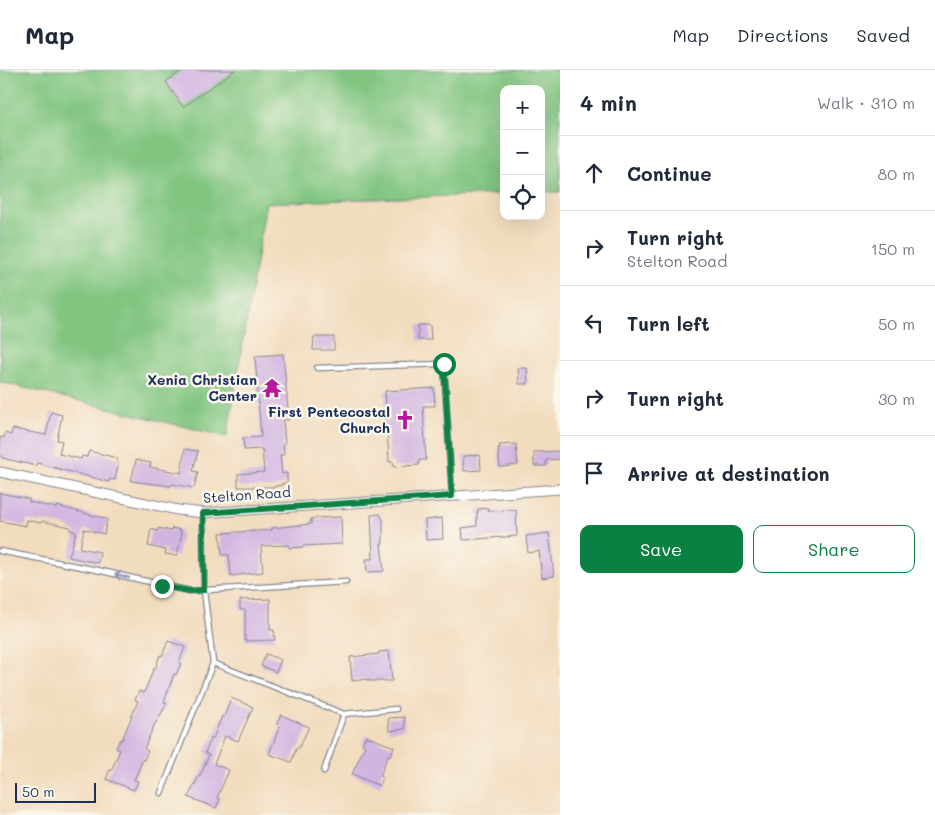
<!DOCTYPE html>
<html lang="en">
<head>
<meta charset="utf-8">
<style>
	body { margin:0; font-family:Mali,sans-serif; background:#f6f6f7; color:#1f2937 }
	.controls { position:absolute; right:15px; top:15px; display:grid; overflow:hidden; border-radius:10px; box-shadow:0 5px 20px #0002 }
	.controls button { width:45px; height:45px; display:grid; place-items:center; padding:0; border:0; border-bottom:1px solid #e0e1e3; background:#fff; color:#1f2937; font:25px sans-serif }
	.scale { position:absolute; left:15px; bottom:12px; width:81px; box-sizing:border-box; padding-left:5px; border:2px solid #1b2f5e; border-top:0; font-size:14px; line-height:18px; white-space:nowrap; color:#1b2f5e; -webkit-text-stroke:4px #fbf7ec; paint-order:stroke }
	.stop { position:absolute; width:15px; height:15px; margin:-11px; border:4px solid #0b8043; border-radius:50%; background:#fff }
	.stop.end { background:#0b8043; border-color:#fff; box-shadow:0 1px 5px #0008 }
	.list { margin:0; padding:0; list-style:none }
	h2 { display:flex; justify-content:space-between; align-items:center; height:65px; margin:0; padding:0 20px; font-size:21px }
	h2 small { font-size:16px; font-weight:400; color:#747a83 }
	.list li { display:grid; grid-template-columns:32px 1fr auto; gap:15px; align-items:center; box-sizing:border-box; height:75px; padding:0 20px; border-top:1px solid #e0e1e3 }
	.list b { display:block; font-size:19px; white-space:nowrap }
	.list p { margin:0; font-size:16px; white-space:nowrap; color:#747a83 }
	.list em { font-size:16px; font-style:normal; color:#747a83 }
	.actions { display:flex; gap:10px; padding:15px 20px }
	.actions a { flex:1; padding:11px 0; border:1px solid #0b8043; border-radius:10px; text-align:center; font-size:18px; color:#0b8043 }
	.actions .main { background:#0b8043; color:#fff }
	.icon { flex:none; width:28px; height:28px; fill:none; stroke:currentColor; stroke-width:2; stroke-linecap:round; stroke-linejoin:round }
	.map { position:relative; flex:none; width:560px; height:745px; overflow:hidden }
	header { display:flex; align-items:center; gap:30px; box-sizing:border-box; height:70px; padding:0 25px; background:#fff; border-bottom:1px solid #e0e1e3 }
	header strong { font-size:24px }
	nav { display:flex; gap:28px; margin-inline-start:auto; font-size:18px }
	main { display:flex }
	aside { flex:1; background:#fff }
	.map>svg:first-child { display:block }
	.green { fill:#80c580; stroke:#4e7a6f }
	.building { fill:#d1b5e1 }
	.lines { fill:none; stroke-linecap:round; stroke-linejoin:round }
	.lane-casing { stroke:#86868e; stroke-width:7 }
	.street-casing { stroke:#86868e; stroke-width:11 }
	.lane { stroke:#fff; stroke-width:4.5 }
	.street { stroke:#fff; stroke-width:9 }
	.oneway { stroke:#8d97ae }
	.route { stroke:#0b8043; stroke-width:6 }
	.labels { text-anchor:middle; stroke-width:5; stroke-linejoin:round; paint-order:stroke }
	.poi-label { font-size:14px; font-weight:bold; fill:#1b2f5e; stroke:#fbf7ec; text-anchor:end }
	.street-label { font-size:14px; fill:#1b2f5e; stroke:#fbf7ec }
</style>
</head>
<body>
<header>
<strong>Map</strong>
<nav><a>Map</a><a>Directions</a><a>Saved</a></nav>
</header>
<main>
<div class="map">
<svg width="560" height="745" viewBox="0 0 560 745">
	<rect width="100%" height="100%" fill="#fbf7ec"/>
	<filter id="ink" filterUnits="userSpaceOnUse"><feTurbulence type="fractalNoise" baseFrequency=".02" numOctaves="2"/><feDisplacementMap in="SourceGraphic" scale="10" xChannelSelector="R" yChannelSelector="G"/><feConvolveMatrix kernelMatrix="1 2 1 2 8 2 1 2 1" color-interpolation-filters="sRGB"/></filter>
	<filter id="wash" filterUnits="userSpaceOnUse"><feTurbulence type="fractalNoise" baseFrequency=".0096" numOctaves="4" result="noise"/><feDisplacementMap in="SourceGraphic" scale="20" xChannelSelector="R" yChannelSelector="G"/><feGaussianBlur stdDeviation="1.12" result="paint"/><feColorMatrix in="noise" values="0 0 0 0 0 0 0 0 0 0 0 0 0 0 0 0 0 1.4 0 .05"/><feComposite in="paint" operator="in"/></filter>
	<g filter="url(#wash)">
		<rect width="100%" height="100%" fill="#f2dcbe"/>
		<!-- green -->
		<path class="green" d="M0 0H560V122H541V19H504V124L266 133 227 367 0 312Z"/>
		<g id="blocks">
			<!-- building -->
			<path class="building" d="M183 0H235L183 37 166 12Z
				M418 255H430L431 270H418Z
				M314 267H334V280H313Z
				M283 284 289 350H283L285 374H283L284 385H280L282 404 287 403V413H282V415L276 416V417H238V404L264 402 262 379 244 380 243 368 261 367 255 286Z
				M518 298H527L528 314H519Z
				M434 318 435 336H423L426 390H419V395L394 397 393 392H389L385 321Z
				M51 342 62 345 57 370 62 371 59 384 81 389 82 386 87 387 89 381 117 388 118 396 115 410 110 409 109 412 37 393 36 396 2 388V386H0V367L4 368 5 363 11 365 13 359 46 365Z
				M516 374 518 395 500 397 498 378H500L499 375Z
				M185 379 198 381 193 401 198 402 194 418 172 414 171 416 131 411 136 390 151 393 150 397 181 403Z
				M560 381V389L546 390V396H534V382Z
				M480 385 481 400 464 401 463 386Z
				M0 423 29 429V432L57 438V436L107 449 104 464 84 459 80 478 100 482 98 493 69 487 76 462 70 460V457L42 451 41 453 27 450 26 456 0 451Z
				M488 438V441L516 440 517 466 463 470 462 458 477 456V442H478V439Z
				M380 444 383 450V474H381L384 501 367 502 366 489H373L371 445Z
				M341 447 342 474 303 476V477L289 478V475L261 476 263 502 231 506 229 485H222L220 463 272 460V458L311 454V449L314 448Z
				M442 448 443 469 426 470 425 450Z
				M158 458 171 461 172 458 181 460 180 463H182L177 486 165 484 166 480 148 476 151 459 158 461Z
				M549 463 554 506 542 508 539 481 528 483 526 466Z
				M270 529V560H274L275 570 245 571V540H240V530Z
				M168 571 185 577 179 593H181L176 605 174 604 164 632 167 633 156 653H155L144 679 148 681 144 690 143 689 134 710 138 711 134 720 106 709 110 700 111 701 120 680 116 678 120 670H122L138 631 135 630 139 621 144 623 154 598 155 599 160 585 162 586Z
				M389 581 392 611H368V609L352 611 350 587 379 584V582Z
				M266 584 281 590 276 602 261 596Z
				M231 628 253 637 238 671 225 666 214 694 229 700 217 728 220 729 216 738 188 727 199 706H200L209 685 205 683 211 668 213 669 222 646 224 647Z
				M281 645 309 657 299 678 297 677 291 692 269 684 280 656 277 654Z
				M404 647 405 659 389 661 388 648Z
				M366 666 394 677 390 686 388 685 380 706 383 707 380 716 352 704 365 676 362 674Z"/>
		</g>
	</g>
	<g filter="url(#ink)">
		<use href="#blocks" fill-opacity="0" stroke="#86868e" stroke-width="1"/>
		<g class="lines">
			<defs>
				<path id="lane" d="M317 298 444 294 452 426
					M203 443 204 521 213 593 344 644 324 701
					M0 481 97 500 190 521 346 512
					M344 644 396 639
					M161 723 213 593"/>
				<path id="street" d="M0 402 178 440 203 443 560 419"/>
			</defs>
			<!-- lane casing -->
			<use href="#lane" class="lane-casing"/>
			<!-- street casing -->
			<use href="#street" class="street-casing"/>
			<!-- lane -->
			<use href="#lane" class="lane"/>
			<!-- street -->
			<use href="#street" class="street"/>
		</g>
		<!-- one-way arrows -->
		<defs><path id="oneway-shaft" d="M-6 0H5M1.5-3L5.5 0L1.5 3" fill="none" stroke-width="1.6" stroke-linecap="round" stroke-linejoin="round" transform="scale(1.25)"/></defs>
		<use class="oneway" href="#oneway-shaft" transform="translate(122 506) rotate(-166)"/>
	</g>
	<g class="lines" filter="url(#ink)">
		<!-- route -->
		<path class="route" d="M162 516 190 521 204 520 203 443 452 426 444 294"/>
	</g>
	<!-- icons -->
	<defs>
		<symbol id="temple-bare" viewBox="-9 -9 18 18"><path d="M0-6L5-2H3V0L6.5 2.5H4V6H1.5V3h-3V6H-4V2.5H-6.5L-3 0V-2H-5Z" fill="#b5179e" stroke="#fbf7ec" stroke-width="2.5" paint-order="stroke"/></symbol>
		<symbol id="church-bare" viewBox="-9 -9 18 18"><path d="M-1.2-6h2.4v3.5h3.3v2.4h-3.3V6h-2.4V-.1h-3.3v-2.4h3.3Z" fill="#b5179e" stroke="#fbf7ec" stroke-width="2.5" paint-order="stroke"/></symbol>
	</defs>
	<g fill-rule="evenodd">
		<use href="#temple-bare" x="258" y="304" width="28" height="28"/>
		<use href="#church-bare" x="391" y="336" width="28" height="28"/>
	</g>
	<g class="labels">
		<!-- poi labels -->
		<g class="poi-label">
			<text x="257" y="315">Xenia Christian<tspan x="257" dy="16">Center</tspan></text>
			<text x="390" y="347">First Pentecostal<tspan x="390" dy="16">Church</tspan></text>
		</g>
		<!-- street labels -->
		<g class="street-label">
			<text transform="translate(247 425) rotate(-4)" y="5">Stelton Road</text>
		</g>
	</g>
</svg>
<div class="controls">
<button>+</button>
<button>−</button>
<button><svg class="icon" aria-label="locate" viewBox="0 0 24 24"><circle cx="12" cy="12" r="6"/><path d="M12 2v4M12 18v4M2 12h4M18 12h4"/></svg></button>
</div>
<div class="scale">50 m</div>
<div class="stop" style="left:444px;top:294px"></div>
<div class="stop end" style="left:162px;top:516px"></div>
</div>
<aside>
<h2>4 min<small>Walk · 310 m</small></h2>
<ul class="list">
<li><svg class="icon" aria-label="ahead" viewBox="0 0 24 24"><path d="M12 20V5M6 11l6-6 6 6"/></svg><div><b>Continue</b></div><em>80 m</em></li>
<li><svg class="icon" aria-label="right" viewBox="0 0 24 24"><path d="M7 20v-9h11M14 6l5 5-5 5"/></svg><div><b>Turn right</b><p>Stelton Road</p></div><em>150 m</em></li>
<li><svg class="icon" aria-label="left" viewBox="0 0 24 24"><path d="M17 20v-9H6M10 6l-5 5 5 5"/></svg><div><b>Turn left</b></div><em>50 m</em></li>
<li><svg class="icon" aria-label="right" viewBox="0 0 24 24"><path d="M7 20v-9h11M14 6l5 5-5 5"/></svg><div><b>Turn right</b></div><em>30 m</em></li>
<li><svg class="icon" aria-label="arrive" viewBox="0 0 24 24"><path d="M6 21V4h12l-3 4 3 4H6"/></svg><div><b>Arrive at destination</b></div></li>
</ul>
<div class="actions"><a class="main">Save</a><a>Share</a></div>
</aside>
</main>
</body>
</html>
